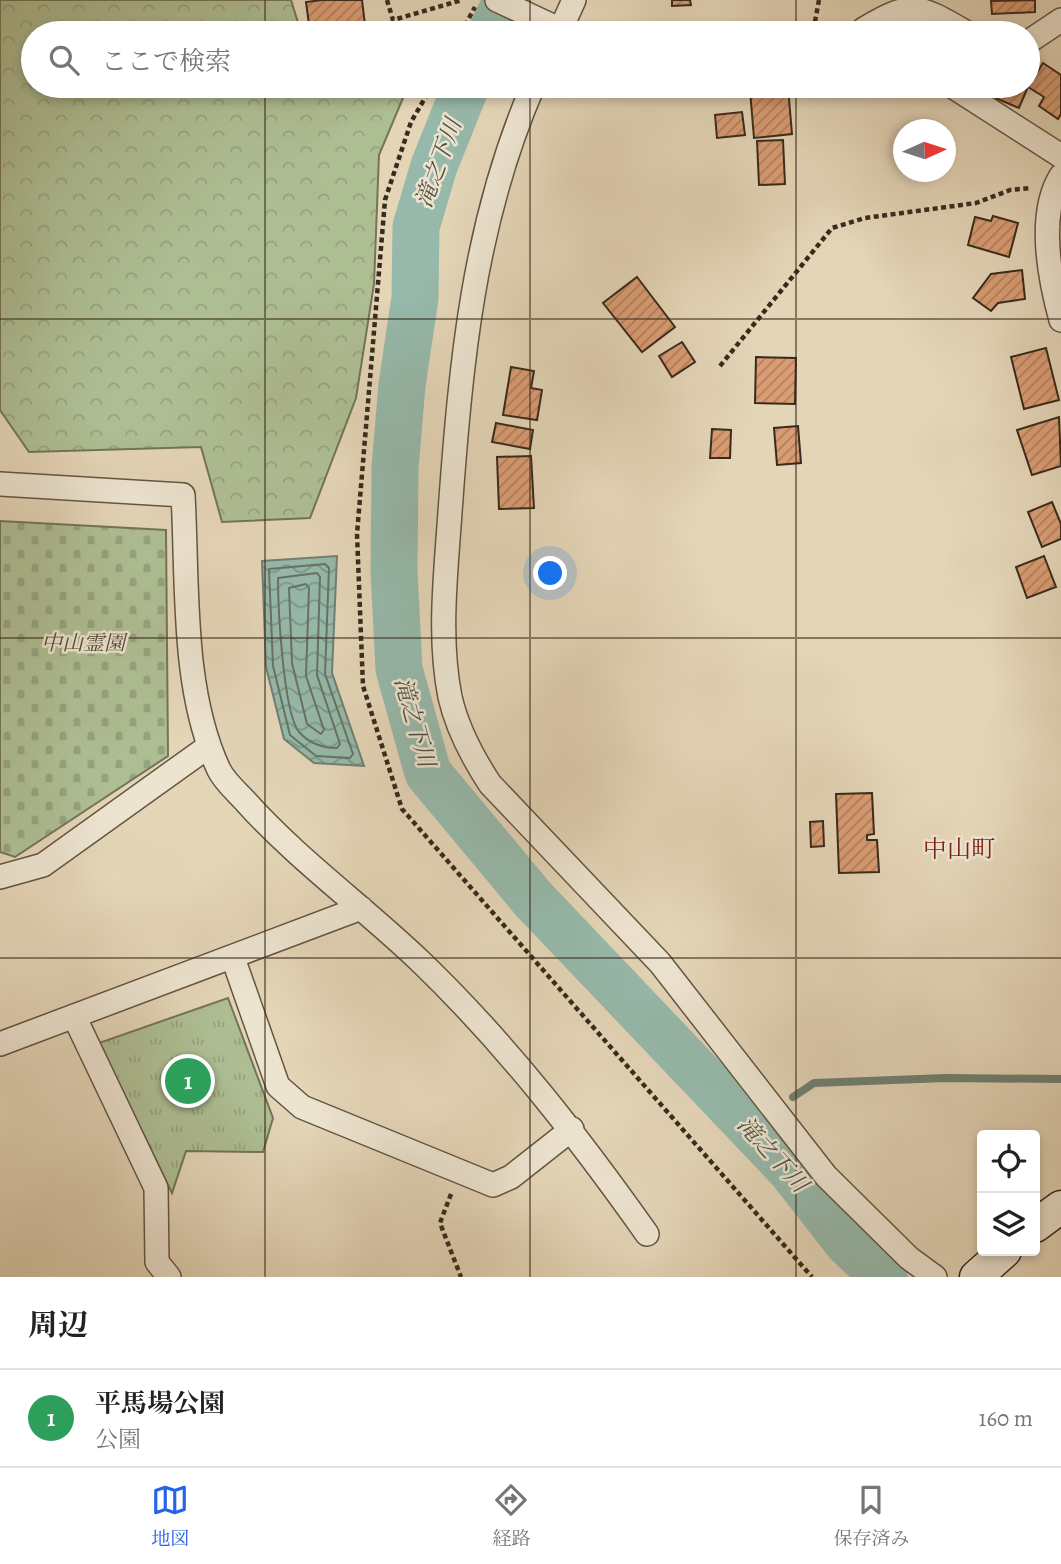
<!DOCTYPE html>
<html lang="ja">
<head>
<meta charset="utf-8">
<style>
	body { margin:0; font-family:Alegreya,"Noto Serif JP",serif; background:#f2f2f2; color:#222 }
	.controls { position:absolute; right:21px; bottom:21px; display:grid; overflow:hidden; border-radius:7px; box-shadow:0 4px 10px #0003 }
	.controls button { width:63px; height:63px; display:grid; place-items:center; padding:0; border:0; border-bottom:2px solid #e0e0e0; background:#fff; color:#222; font:35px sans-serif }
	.compass { position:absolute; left:893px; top:119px; width:63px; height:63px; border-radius:50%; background:#fff; box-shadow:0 4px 10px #0003; rotate:87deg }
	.you { position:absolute; left:551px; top:574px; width:24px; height:24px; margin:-18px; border:5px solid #fff; border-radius:50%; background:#1a73e8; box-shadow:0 0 0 10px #1a73e833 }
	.badge { display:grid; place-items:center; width:46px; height:46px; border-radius:50%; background:#2563eb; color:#fff; font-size:23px; font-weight:700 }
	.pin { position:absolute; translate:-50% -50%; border:4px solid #fff; box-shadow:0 2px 7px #0006 }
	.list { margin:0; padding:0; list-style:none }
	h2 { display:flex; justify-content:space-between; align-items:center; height:91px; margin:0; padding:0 28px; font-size:30px }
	h2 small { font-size:23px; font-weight:400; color:#767676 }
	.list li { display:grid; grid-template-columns:46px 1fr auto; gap:21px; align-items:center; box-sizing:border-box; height:98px; padding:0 28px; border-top:2px solid #e0e0e0 }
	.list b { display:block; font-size:26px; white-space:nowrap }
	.list p { margin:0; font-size:23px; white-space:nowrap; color:#767676 }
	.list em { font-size:23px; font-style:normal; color:#767676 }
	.icon { flex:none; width:38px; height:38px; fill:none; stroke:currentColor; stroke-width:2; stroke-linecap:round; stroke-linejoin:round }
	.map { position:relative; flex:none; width:1061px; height:1277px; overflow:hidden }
	.search { position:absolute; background:#fff; box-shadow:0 4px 10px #0003; left:21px; right:21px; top:21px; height:77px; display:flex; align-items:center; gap:18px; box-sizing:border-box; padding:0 24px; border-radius:38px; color:#767676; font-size:26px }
	.sheet { height:189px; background:#fff }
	nav { display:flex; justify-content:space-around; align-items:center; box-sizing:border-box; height:98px; border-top:2px solid #e0e0e0; background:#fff; font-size:19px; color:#767676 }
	nav a { display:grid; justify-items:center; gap:4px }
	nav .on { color:#2563eb }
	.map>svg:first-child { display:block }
	.forest { fill:url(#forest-crowns); stroke:#737458; stroke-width:2 }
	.cemetery { fill:url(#cemetery-stones); stroke:#737458; stroke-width:2 }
	.park { fill:url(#park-tufts); stroke:#737458; stroke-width:2 }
	.water { fill:url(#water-waves); stroke:#708072; stroke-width:2 }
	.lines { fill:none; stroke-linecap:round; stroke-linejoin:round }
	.shore { stroke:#677264; stroke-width:2 }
	.stream { stroke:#708072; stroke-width:8 }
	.river { stroke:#96b9ab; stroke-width:47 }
	.building { fill:url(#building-hatch); stroke:#382a1c; stroke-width:2 }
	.street-casing { stroke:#635543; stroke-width:26 }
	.secondary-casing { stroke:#382a1c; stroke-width:35 }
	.path { stroke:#382a1c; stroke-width:4.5; stroke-dasharray:5 3.5; stroke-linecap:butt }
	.street { stroke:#ede4d0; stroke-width:23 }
	.secondary { stroke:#ede4d0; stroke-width:32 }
	.grid { fill:none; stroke:#382a1c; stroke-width:2; stroke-opacity:0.55 }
	.labels { text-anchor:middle; stroke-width:5; stroke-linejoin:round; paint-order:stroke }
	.park-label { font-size:21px; font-style:italic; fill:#504834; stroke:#ede4d0 }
	.water-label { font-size:23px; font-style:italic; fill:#504e40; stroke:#ede4d0 }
	.quarter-label { font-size:24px; fill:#7a1f14; stroke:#ede4d0 }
</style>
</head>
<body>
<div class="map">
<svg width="1061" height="1277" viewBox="0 0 1061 1277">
	<defs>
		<pattern id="forest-crowns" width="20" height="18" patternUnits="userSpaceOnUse" patternTransform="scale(1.75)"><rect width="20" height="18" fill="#aebe93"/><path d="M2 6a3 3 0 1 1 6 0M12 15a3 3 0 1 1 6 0" fill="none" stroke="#96a37e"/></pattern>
		<pattern id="cemetery-stones" width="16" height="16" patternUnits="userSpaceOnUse" patternTransform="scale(1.75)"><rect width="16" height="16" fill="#aebe93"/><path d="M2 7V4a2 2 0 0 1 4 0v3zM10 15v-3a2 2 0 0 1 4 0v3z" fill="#96a37e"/></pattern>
		<pattern id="park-tufts" width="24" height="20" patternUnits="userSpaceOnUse" patternTransform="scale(1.75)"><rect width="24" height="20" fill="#aebe93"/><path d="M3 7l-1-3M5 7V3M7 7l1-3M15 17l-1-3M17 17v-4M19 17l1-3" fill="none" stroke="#96a37e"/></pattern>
		<pattern id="water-waves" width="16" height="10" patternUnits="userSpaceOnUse" patternTransform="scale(1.75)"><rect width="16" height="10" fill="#96b9ab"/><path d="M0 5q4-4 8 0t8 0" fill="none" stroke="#7b978a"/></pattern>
		<pattern id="building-hatch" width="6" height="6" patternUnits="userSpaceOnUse" patternTransform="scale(1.75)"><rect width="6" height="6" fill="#da9c73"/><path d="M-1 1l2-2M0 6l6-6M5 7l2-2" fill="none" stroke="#b27f5e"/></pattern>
	</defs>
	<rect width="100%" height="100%" fill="#e4d5b7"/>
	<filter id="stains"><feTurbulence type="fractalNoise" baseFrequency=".00286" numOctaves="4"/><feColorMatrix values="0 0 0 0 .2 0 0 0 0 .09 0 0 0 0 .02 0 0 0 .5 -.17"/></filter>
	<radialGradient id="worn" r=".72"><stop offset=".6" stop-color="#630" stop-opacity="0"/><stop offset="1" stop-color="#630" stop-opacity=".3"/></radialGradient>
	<!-- forest -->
	<path class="forest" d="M0 0H291L300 29 433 27 430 33H33V86H408L379 155 374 284 356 398 310 518 222 522 201 447 29 452 0 410Z"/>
	<!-- cemetery -->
	<path class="cemetery" d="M0 521 166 530 168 756 15 857 0 852Z"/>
	<!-- park -->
	<path class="park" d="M228 998 273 1118 263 1152 186 1151 172 1193 99 1043Z"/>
	<!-- water -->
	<path class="water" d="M337 556 332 673 364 766 314 763 284 739 266 667 262 561Z"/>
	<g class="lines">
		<!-- shore -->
		<path class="shore" d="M325 564 329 568 325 674 353 754 350 758 316 756 290 735 273 666 269 569Z
			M317 573 320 577 317 675 340 744 337 748C322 748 310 744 299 732 283 712 278 606 278 578Z
			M306 584 309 588 306 676 324 730 321 734 307 724 292 663 289 588Z"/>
		<!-- stream -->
		<path class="stream" d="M793 1097 814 1083 946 1078 1061 1079
			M750 1127 757 1122"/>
		<!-- river -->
		<path class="river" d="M491 33 507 0
			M466 86 434 166 416 227 415 298 402 385 395 468 394 572 399 669 428 773 533 899 790 1169 848 1243 884 1277"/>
	</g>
	<!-- building -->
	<path class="building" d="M322 0H362L365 25 310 32 306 2Z
		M672 0H690L691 5 672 6Z
		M1035 0V12L992 14 991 1Z
		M1043 63 1061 75V114L1058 119 1039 106 1044 97 1028 87Z
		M989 86H1020L1027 89 1019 108 986 94Z
		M788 87 792 134 754 138 750 90Z
		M742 112 745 135 717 138 715 115Z
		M783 140 785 184 759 185 757 141Z
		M993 216 1018 223 1009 257 968 245 975 217 991 221Z
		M1022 270 1025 299 998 303 991 311 973 298 991 274Z
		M637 277 675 327 642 352 603 303Z
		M682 342 695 362 672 377 659 356Z
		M1046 348 1059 400 1024 409 1011 357Z
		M756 357 796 358 795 404 755 403Z
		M511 367 534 371 531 388 542 390 537 420 503 415Z
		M1059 417 1061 466 1032 475 1017 430Z
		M496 423 533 430 530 449 492 442Z
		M798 426 801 463 777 465 774 428Z
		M712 429 731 430 730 458H710Z
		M531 456 534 508 499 509 497 457Z
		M1052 502 1061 524V539L1042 547 1028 512Z
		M1044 556 1056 587 1027 598 1016 567Z
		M872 793 874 834 867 835V840H877L879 872 839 873 836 794Z
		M823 821 824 846 811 847 810 822Z"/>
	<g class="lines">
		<defs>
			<path id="street" d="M497 0 561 30
				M559 33 574 0
				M871 33 864 29C912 0 919 5 967 33
				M1028 42 1061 20
				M533 86C473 225 461 362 450 512 446 572 438 637 450 697 457 728 473 758 490 784L660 963 826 1176 909 1258 935 1277
				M952 86 1061 156
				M1061 176C1037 214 1050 280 1061 320
				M0 484 183 495C188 583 181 689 219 770 225 782 238 793 246 802 299 861 365 908 422 963 507 1045 579 1138 647 1234
				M0 877 43 865 209 746
				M233 958 278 1086 302 1107 493 1185 511 1177 572 1129
				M74 1016 156 1188 157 1262 169 1277
				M0 1044 361 908"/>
			<path id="secondary" d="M1035 1226 1061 1207
				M976 1277 1005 1251"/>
		</defs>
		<!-- street casing -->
		<use href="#street" class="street-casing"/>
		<!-- secondary casing -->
		<use href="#secondary" class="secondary-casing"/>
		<!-- path -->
		<path class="path" d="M387 0 393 20 462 0
			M819 0 814 27 842 28
			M461 33 475 7
			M432 86 411 122 385 200 357 534 363 686 402 809 812 1277
			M720 366 832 228 865 218 976 203 1010 190 1030 188
			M451 1194 440 1223 461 1277"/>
		<!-- street -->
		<use href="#street" class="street"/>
		<!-- secondary -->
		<use href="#secondary" class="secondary"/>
	</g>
	<!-- grid -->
	<path class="grid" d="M265 0V33M530 0V33M796 0V33M265 86V1277M530 86V1277M796 86V1277M0 319H1061M0 638H1061M0 958H1061"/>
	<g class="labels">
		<!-- park labels -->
		<g class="park-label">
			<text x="83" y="650">中山霊園</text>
		</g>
		<!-- water labels -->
		<g class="water-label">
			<text transform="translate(438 163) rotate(-70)" y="8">滝之下川</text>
			<text transform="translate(415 722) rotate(74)" y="8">滝之下川</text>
			<text transform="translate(773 1154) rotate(48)" y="8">滝之下川</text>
		</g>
		<!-- quarter labels -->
		<g class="quarter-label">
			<text x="959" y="857">中山町</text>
		</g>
	</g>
	<rect width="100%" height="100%" filter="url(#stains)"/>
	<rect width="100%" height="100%" fill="url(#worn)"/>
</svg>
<div class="controls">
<button><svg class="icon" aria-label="locate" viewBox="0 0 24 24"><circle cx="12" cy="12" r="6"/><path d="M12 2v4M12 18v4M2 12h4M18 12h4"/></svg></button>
<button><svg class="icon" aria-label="layers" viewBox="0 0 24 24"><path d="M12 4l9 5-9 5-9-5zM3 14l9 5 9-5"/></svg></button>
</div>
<svg class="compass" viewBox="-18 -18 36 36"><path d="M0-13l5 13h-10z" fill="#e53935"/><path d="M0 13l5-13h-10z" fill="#767676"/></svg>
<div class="you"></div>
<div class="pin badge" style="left:188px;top:1081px;background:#2e9e5b">1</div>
<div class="search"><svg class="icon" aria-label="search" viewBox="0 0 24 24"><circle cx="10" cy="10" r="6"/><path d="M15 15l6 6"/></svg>ここで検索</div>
</div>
<section class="sheet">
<h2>周辺<small></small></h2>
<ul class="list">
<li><span class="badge" style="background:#2e9e5b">1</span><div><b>平馬場公園</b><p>公園</p></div><em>160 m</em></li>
</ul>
</section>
<nav>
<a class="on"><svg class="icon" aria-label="map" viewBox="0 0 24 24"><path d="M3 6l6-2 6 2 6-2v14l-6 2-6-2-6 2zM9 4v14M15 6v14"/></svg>地図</a>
<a><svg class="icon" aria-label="directions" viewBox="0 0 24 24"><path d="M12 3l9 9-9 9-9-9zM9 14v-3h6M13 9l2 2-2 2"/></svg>経路</a>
<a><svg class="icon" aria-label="saved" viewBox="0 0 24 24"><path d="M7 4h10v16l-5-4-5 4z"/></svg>保存済み</a>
</nav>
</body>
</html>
